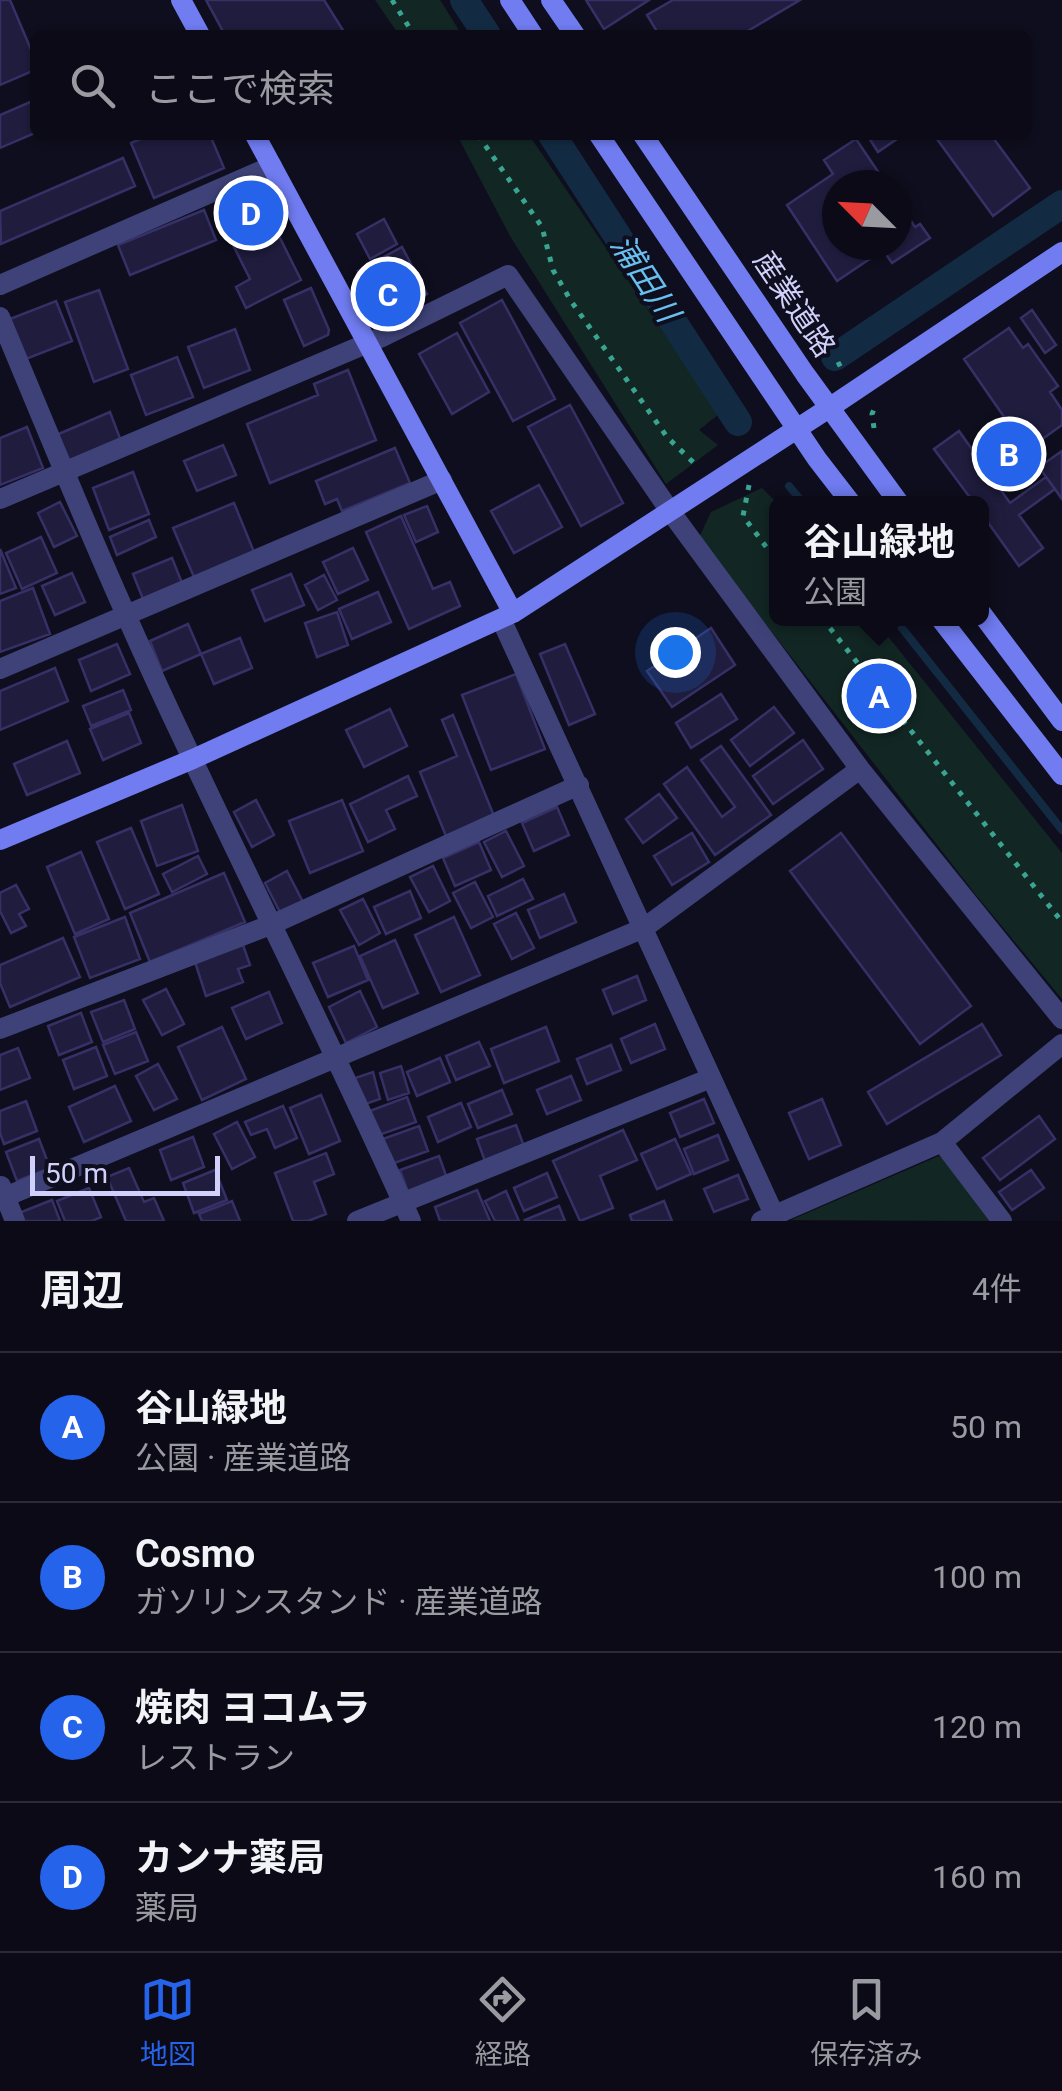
<!DOCTYPE html>
<html lang="ja">
<head>
<meta charset="utf-8">
<style>
	body { margin:0; font-family:Roboto,"Noto Sans JP",sans-serif; background:#14131f; color:#f1f3f6 }
	.compass { position:absolute; left:822px; top:170px; width:90px; height:90px; border-radius:50%; background:#0b0a16; box-shadow:0 2px 8px #0004; rotate:294deg }
	.scale { position:absolute; left:30px; bottom:25px; width:190px; box-sizing:border-box; padding-left:10px; border:5px solid #d0d0fa; border-top:0; font-size:28px; line-height:35px; white-space:nowrap; color:#d0d0fa; -webkit-text-stroke:8px #0f0e1e; paint-order:stroke }
	.you { position:absolute; left:675px; top:652px; width:35px; height:35px; margin:-25px; border:8px solid #fff; border-radius:50%; background:#1a73e8; box-shadow:0 0 0 15px #1a73e833 }
	.badge { display:grid; place-items:center; width:65px; height:65px; border-radius:50%; background:#2563eb; color:#fff; font-size:32px; font-weight:700 }
	.pin { position:absolute; translate:-50% -50%; border:5px solid #fff; box-shadow:0 2px 10px #0006 }
	.popup { position:absolute; left:769px; top:496px; width:220px; height:130px; box-sizing:border-box; display:grid; place-content:center; border-radius:15px; background:#0b0a16; filter:drop-shadow(0 2px 8px #0005); font-size:32px; white-space:nowrap; color:#9a9aa1 }
	.popup b { font-size:38px; color:#f1f3f6 }
	.popup::after { content:''; position:absolute; left:50%; top:100%; margin-left:-20px; border:20px solid transparent; border-top-color:#0b0a16 }
	.list { margin:0; padding:0; list-style:none }
	h2 { display:flex; justify-content:space-between; align-items:center; height:130px; margin:0; padding:0 40px; font-size:42px }
	h2 small { font-size:32px; font-weight:400; color:#9a9aa1 }
	.list li { display:grid; grid-template-columns:65px 1fr auto; gap:30px; align-items:center; box-sizing:border-box; height:150px; padding:0 40px; border-top:2px solid #2b2b35 }
	.list b { display:block; font-size:38px; white-space:nowrap }
	.list p { margin:0; font-size:32px; white-space:nowrap; color:#9a9aa1 }
	.list em { font-size:32px; font-style:normal; color:#9a9aa1 }
	.icon { flex:none; width:55px; height:55px; fill:none; stroke:currentColor; stroke-width:2; stroke-linecap:round; stroke-linejoin:round }
	.map { position:relative; flex:none; width:1062px; height:1221px; overflow:hidden }
	.search { position:absolute; background:#0b0a16; box-shadow:0 2px 8px #0004; left:30px; right:30px; top:30px; height:110px; display:flex; align-items:center; gap:25px; box-sizing:border-box; padding:0 35px; border-radius:15px; color:#9a9aa1; font-size:38px }
	.sheet { height:730px; background:#0b0a16 }
	nav { display:flex; justify-content:space-around; align-items:center; box-sizing:border-box; height:140px; border-top:2px solid #2b2b35; background:#0b0a16; font-size:28px; color:#9a9aa1 }
	nav a { display:grid; justify-items:center; gap:5px }
	nav .on { color:#2563eb }
	.map>svg:first-child { display:block }
	.green { fill:#122724 }
	.lines { fill:none; stroke-linecap:round; stroke-linejoin:round }
	.stream { stroke:#132b42; stroke-width:8 }
	.canal { stroke:#132b42; stroke-width:28 }
	.building { fill:#1f1c3d; stroke:#353166; stroke-width:2.5 }
	.path { stroke:#39a491; stroke-width:5; stroke-dasharray:5 8; stroke-linecap:butt }
	.street { stroke:#3e4278; stroke-width:20 }
	.secondary { stroke:#707cf0; stroke-width:20 }
	.labels { text-anchor:middle; stroke-width:8; stroke-linejoin:round; paint-order:stroke }
	.street-label { font-size:30px; fill:#d0d0fa; stroke:#0f0e1e }
	.water-label { font-size:32px; font-style:italic; fill:#68c0ef; stroke:#0f0e1e }
</style>
</head>
<body>
<div class="map">
<svg width="1062" height="1221" viewBox="0 0 1062 1221">
	<rect width="100%" height="100%" fill="#0f0e1e"/>
	<!-- green -->
	<path class="green" d="M375 0H440L462 35H399Z
		M457 135H529L719 414 699 430 718 445 666 484 510 236Z
		M762 488 777 503 776 618 874 619 1062 853V999L976 895 699 538 711 512Z
		M939 1156 950 1164 993 1221 791 1220Z"/>
	<g class="lines">
		<!-- stream -->
		<path class="stream" d="M789 486 803 503
			M894 618 1062 830"/>
		<!-- canal -->
		<path class="canal" d="M464 0 487 35
			M552 135 738 422
			M835 357 1062 204"/>
	</g>
	<!-- building -->
	<path class="building" d="M0 0H10L35 59V70L0 85Z
		M206 0H324L346 35H225Z
		M586 0H649L604 29Z
		M673 0H800L741 35H659L647 15Z
		M35 100V133L0 148V115Z
		M150 135H210L224 168 154 198 131 143Z
		M867 135H894L897 139 878 152Z
		M934 135H991L1030 188 993 216Z
		M856 139 887 185H837V245H897V200L915 227 920 224 930 238 892 263 883 250 837 281 787 205 833 174 824 160Z
		M123 158 135 186 1 244 0 211Z
		M249 195 254 206 259 204 265 220 229 234 218 207Z
		M204 210 216 240 130 275 118 245Z
		M384 219 397 244 370 259 357 234Z
		M253 230 256 237 264 233 268 239 278 234 301 280 246 308 236 287 250 279 231 241Z
		M402 247 427 294 383 318 358 271Z
		M311 288 329 330 328 335 304 346 284 300Z
		M99 290 128 369 94 382 65 302Z
		M502 300 555 399 513 421 460 323Z
		M56 301 72 341 26 359 10 319Z
		M1032 310 1056 345 1045 353 1021 318Z
		M1009 328 1023 348 1028 344 1058 386 1050 392 1062 410V425L1027 450 964 359Z
		M235 329 250 370 204 388 188 347Z
		M457 333 489 392 452 414 419 354Z
		M177 357 193 397 146 415 131 375Z
		M348 370 376 440 270 483 247 424 318 395 314 384Z
		M570 405 623 503 581 526 528 427Z
		M110 412 121 441 66 464 54 436Z
		M27 427 43 468 0 485V438Z
		M959 431 1010 503 1046 477 1055 489 1019 515 1043 548 1019 566 982 514V503H974L934 449Z
		M223 445 236 475 197 491 184 461Z
		M395 448 410 483 342 511 337 499 325 504 316 481Z
		M1062 451V499L1039 467Z
		M133 472 149 514 109 530 93 488Z
		M539 485 562 527 514 553 491 511Z
		M60 502 77 536 54 547 38 513Z
		M234 503 254 552 194 577 173 528Z
		M427 506 438 532 416 542 404 515Z
		M401 516 433 589 450 582 460 606 409 629 366 532Z
		M149 520 156 537 117 555 110 537Z
		M41 537 57 573 22 589 6 553Z
		M353 548 368 580 338 594 323 562Z
		M0 549 16 588 0 594Z
		M172 558 184 588 145 604 133 574Z
		M72 573 85 602 55 615 42 586Z
		M291 574 304 605 265 621 252 590Z
		M324 575 337 600 318 610 305 585Z
		M33 588 50 634 0 652V601Z
		M378 592 391 622 352 639 339 609Z
		M337 612 348 645 317 657 305 623Z
		M188 624 201 654 162 671 150 641Z
		M711 628 735 665 672 707 647 671Z
		M240 638 252 668 214 684 201 654Z
		M117 644 130 674 91 691 79 660Z
		M565 644 595 714 569 725 540 654Z
		M55 668 68 701 0 730V691Z
		M516 674 545 749 491 770 462 695Z
		M123 690 131 710 91 726 83 706Z
		M721 694 737 719 691 748 676 723Z
		M774 707 794 733 750 766 731 740Z
		M390 709 407 746 364 767 346 730Z
		M129 713 141 743 103 760 90 729Z
		M453 715 494 816 446 836 420 772 457 756 442 720Z
		M803 740 823 769 773 804 753 776Z
		M67 741 80 773 27 795 14 764Z
		M721 746 771 815 715 855 664 784 687 767 722 817 735 807 701 760Z
		M408 776 417 796 386 810 395 829 368 842 350 804Z
		M659 794 677 818 643 843 626 819Z
		M256 800 274 835 252 847 234 812Z
		M342 800 363 851 310 873 289 821Z
		M182 805 198 851 157 866 141 821Z
		M557 807 569 835 534 851 522 823Z
		M131 828 159 894 125 909 97 842Z
		M506 831 524 866 502 877 484 842Z
		M692 833 709 862 672 885 654 856Z
		M841 833 971 1006 920 1044 790 871Z
		M479 842 491 870 455 886 443 858Z
		M81 852 109 919 75 934 47 867Z
		M198 856 207 874 172 892 163 874Z
		M433 866 450 901 429 912 410 877Z
		M287 871 305 906 283 918 265 883Z
		M224 873 245 922 150 962 130 913Z
		M523 879 533 899 497 916 488 896Z
		M475 882 493 917 471 928 453 893Z
		M16 885 29 909 19 914 26 926 11 933 0 911V893Z
		M410 891 421 918 386 934 374 907Z
		M564 894 576 922 540 938 528 910Z
		M363 899 380 933 359 945 340 910Z
		M516 913 534 948 512 959 494 924Z
		M125 917 140 959 90 978 74 937Z
		M454 917 480 975 441 992 415 935Z
		M63 938 80 977 10 1007 0 983V965Z
		M395 940 418 993 383 1008 360 956Z
		M243 945 250 965 238 969 243 982 206 996 195 962Z
		M354 946 368 980 328 997 313 963Z
		M637 976 646 1000 613 1014 603 990Z
		M166 989 184 1024 162 1035 143 1000Z
		M360 991 377 1027 346 1043 329 1007Z
		M269 992 282 1023 246 1039 232 1008Z
		M124 1000 135 1029 103 1042 91 1012Z
		M81 1013 92 1042 59 1055 48 1026Z
		M655 1024 665 1049 631 1063 621 1039Z
		M982 1024 1001 1055 887 1124 868 1092Z
		M222 1027 246 1079 202 1100 178 1047Z
		M546 1027 559 1061 504 1083 491 1049Z
		M136 1032 148 1061 115 1074 103 1045Z
		M479 1042 490 1066 456 1080 446 1056Z
		M611 1045 621 1070 587 1084 577 1059Z
		M96 1047 107 1076 74 1089 63 1060Z
		M18 1048 30 1078 0 1090V1055Z
		M440 1058 450 1082 417 1096 407 1072Z
		M158 1064 177 1099 154 1110 136 1076Z
		M401 1066 409 1093 388 1100 380 1073Z
		M373 1072 380 1099 360 1106 352 1079Z
		M571 1076 581 1100 547 1114 537 1090Z
		M115 1086 131 1121 84 1142 69 1107Z
		M502 1090 512 1114 478 1128 468 1104Z
		M321 1095 340 1141 309 1154 290 1108Z
		M407 1097 416 1122 376 1136 367 1112Z
		M704 1099 714 1123 680 1137 670 1113Z
		M822 1099 841 1145 809 1159 789 1113Z
		M26 1101 37 1131 4 1144 0 1133V1111Z
		M461 1103 471 1127 438 1142 428 1117Z
		M283 1106 297 1138 275 1148 267 1129 251 1135 245 1122Z
		M1039 1116 1055 1139 1000 1180 983 1158Z
		M237 1122 255 1157 232 1169 214 1134Z
		M516 1125 525 1149 486 1164 477 1139Z
		M419 1126 428 1151 389 1165 380 1140Z
		M623 1130 637 1160 600 1176 613 1208 580 1221 553 1161Z
		M718 1135 728 1160 694 1174 684 1149Z
		M193 1137 204 1167 171 1180 160 1150Z
		M39 1139 50 1168 17 1181 6 1152Z
		M675 1139 691 1174 657 1189 641 1154Z
		M326 1153 334 1174 314 1182 326 1214 308 1221H293L275 1173Z
		M439 1156 448 1181 409 1195 400 1170Z
		M129 1168 144 1202 154 1198 164 1221H126L107 1177Z
		M215 1170 227 1200 194 1213 183 1183Z
		M1031 1170 1044 1188 1012 1210 999 1192Z
		M547 1173 557 1197 524 1211 514 1188Z
		M738 1175 748 1199 714 1212 704 1189Z
		M89 1188 101 1217 92 1221H65L57 1201Z
		M477 1190 490 1221H440L435 1207Z
		M506 1191 519 1221H495L485 1201Z
		M52 1200 60 1221H22L19 1213Z
		M232 1201 240 1221H202L199 1214Z
		M664 1201 672 1221H632L630 1215Z
		M559 1206 565 1221H526L525 1220Z"/>
	<g class="lines">
		<!-- path -->
		<path class="path" d="M392 0 414 35
			M478 135 542 227 553 270 571 301 667 437 696 465
			M838 362 841 368
			M874 428 872 414 876 405
			M749 485 743 516 776 560
			M822 618 1062 922"/>
		<!-- street -->
		<path class="street" d="M0 285 272 166
			M0 317C58 457 116 598 181 735 257 897 338 1057 411 1221
			M0 499 382 337 508 275 670 511 860 769 1062 1019
			M501 619 777 1221
			M0 669 442 480
			M0 1029 273 924 579 785
			M942 1142 1002 1221
			M1 1186 15 1221
			M0 1199 644 928 860 769
			M357 1221 711 1078
			M761 1221 942 1142 1062 1044"/>
		<!-- secondary -->
		<path class="secondary" d="M181 0 200 35
			M510 0 533 35
			M551 0 575 35
			M255 135 513 613
			M599 135 817 459 851 503
			M643 135 805 374 899 503
			M982 614 1062 721
			M940 618 1062 775
			M0 840 193 759 513 613 829 408 1062 252"/>
	</g>
	<g class="labels">
		<!-- street labels -->
		<g class="street-label">
			<text transform="translate(794 304) rotate(56)" y="10">産業道路</text>
		</g>
		<!-- water labels -->
		<g class="water-label">
			<text transform="translate(645 278) rotate(57)" y="11">浦田川</text>
		</g>
	</g>
</svg>
<svg class="compass" viewBox="-18 -18 36 36"><path d="M0-13l5 13h-10z" fill="#e53935"/><path d="M0 13l5-13h-10z" fill="#9a9aa1"/></svg>
<div class="scale">50 m</div>
<div class="you"></div>
<div class="pin badge" style="left:879px;top:696px">A</div>
<div class="popup"><b>谷山緑地</b>公園</div>
<div class="pin badge" style="left:1009px;top:454px">B</div>
<div class="pin badge" style="left:388px;top:294px">C</div>
<div class="pin badge" style="left:251px;top:213px">D</div>
<div class="search"><svg class="icon" aria-label="search" viewBox="0 0 24 24"><circle cx="10" cy="10" r="6"/><path d="M15 15l6 6"/></svg>ここで検索</div>
</div>
<section class="sheet">
<h2>周辺<small>4件</small></h2>
<ul class="list">
<li><span class="badge">A</span><div><b>谷山緑地</b><p>公園 · 産業道路</p></div><em>50 m</em></li>
<li><span class="badge">B</span><div><b>Cosmo</b><p>ガソリンスタンド · 産業道路</p></div><em>100 m</em></li>
<li><span class="badge">C</span><div><b>焼肉 ヨコムラ</b><p>レストラン</p></div><em>120 m</em></li>
<li><span class="badge">D</span><div><b>カンナ薬局</b><p>薬局</p></div><em>160 m</em></li>
</ul>
</section>
<nav>
<a class="on"><svg class="icon" aria-label="map" viewBox="0 0 24 24"><path d="M3 6l6-2 6 2 6-2v14l-6 2-6-2-6 2zM9 4v14M15 6v14"/></svg>地図</a>
<a><svg class="icon" aria-label="directions" viewBox="0 0 24 24"><path d="M12 3l9 9-9 9-9-9zM9 14v-3h6M13 9l2 2-2 2"/></svg>経路</a>
<a><svg class="icon" aria-label="saved" viewBox="0 0 24 24"><path d="M7 4h10v16l-5-4-5 4z"/></svg>保存済み</a>
</nav>
</body>
</html>
